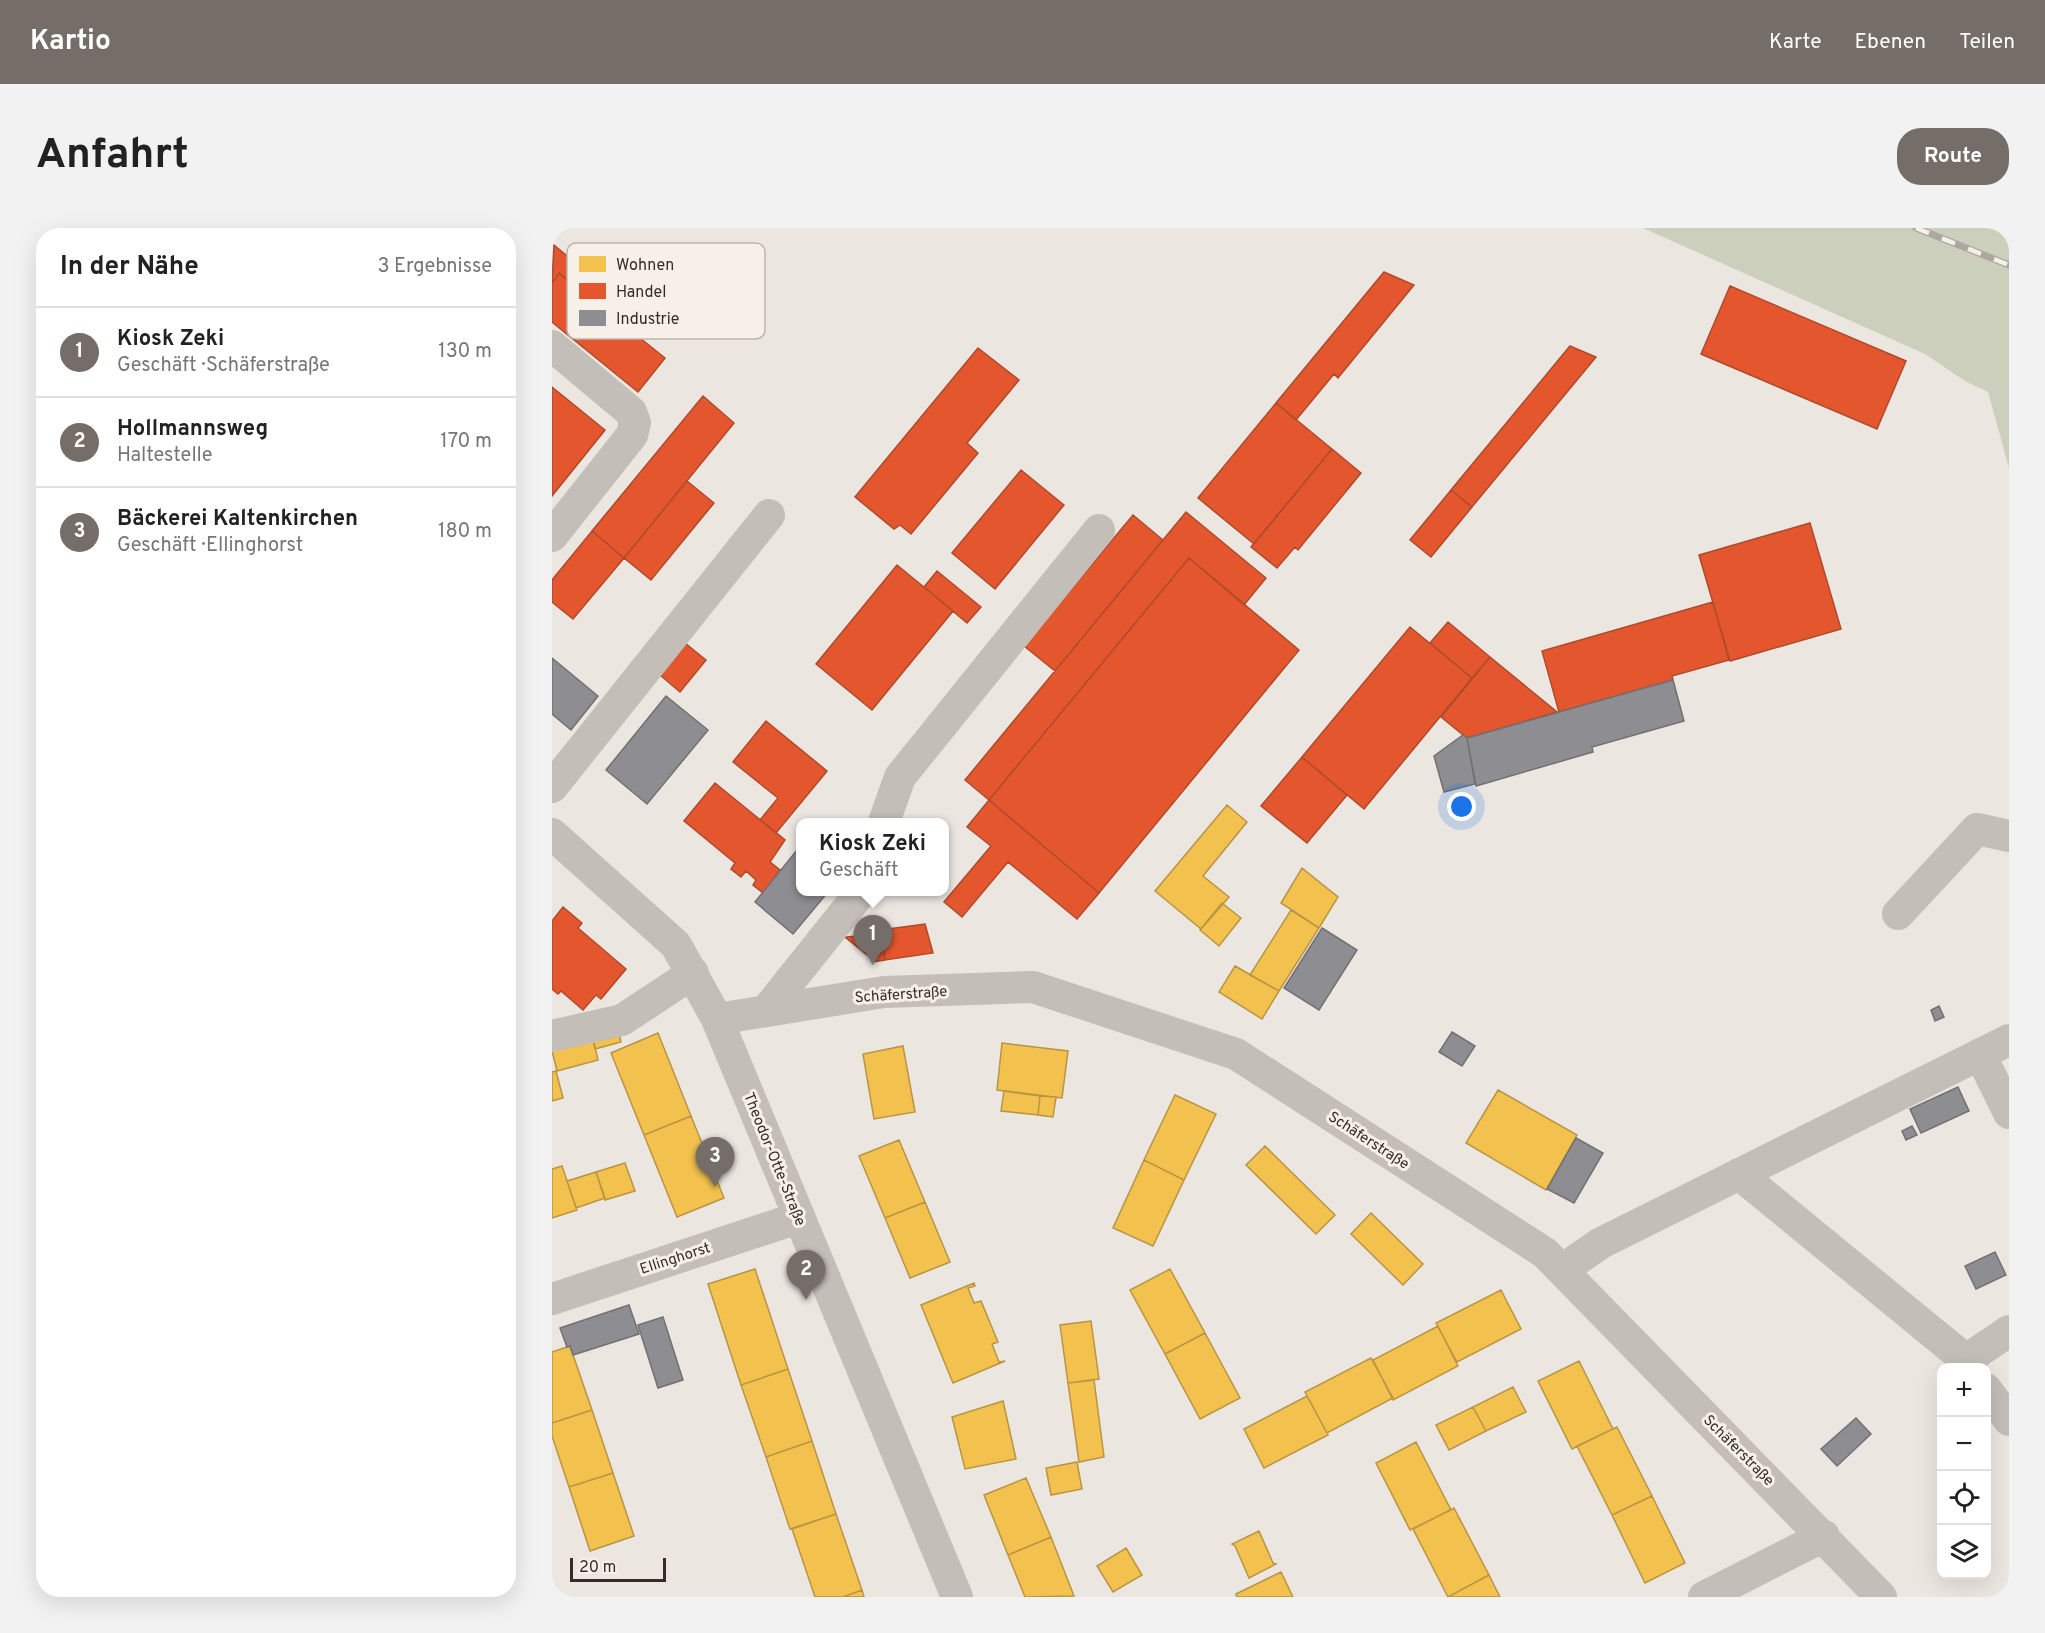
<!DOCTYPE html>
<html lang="de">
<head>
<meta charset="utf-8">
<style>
	body { margin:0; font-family:Overpass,sans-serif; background:#f2f2f2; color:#222 }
	.controls { position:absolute; right:18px; bottom:18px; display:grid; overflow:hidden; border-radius:12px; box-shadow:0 6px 24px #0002 }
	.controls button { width:54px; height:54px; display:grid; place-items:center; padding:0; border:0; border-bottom:2px solid #e0e0e0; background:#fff; color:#222; font:30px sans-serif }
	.scale { position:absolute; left:18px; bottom:15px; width:96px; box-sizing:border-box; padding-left:6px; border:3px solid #342c28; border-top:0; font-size:16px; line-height:21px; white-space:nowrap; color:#342c28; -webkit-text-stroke:4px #f7f0e8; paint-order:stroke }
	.you { position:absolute; left:910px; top:579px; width:21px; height:21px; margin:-15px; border:4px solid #fff; border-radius:50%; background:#1a73e8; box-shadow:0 0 0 9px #1a73e833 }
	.badge { display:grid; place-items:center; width:39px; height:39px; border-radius:50%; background:#746d68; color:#fff; font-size:20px; font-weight:700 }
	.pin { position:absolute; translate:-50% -50px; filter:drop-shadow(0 2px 3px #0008) }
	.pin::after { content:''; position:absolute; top:32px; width:21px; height:18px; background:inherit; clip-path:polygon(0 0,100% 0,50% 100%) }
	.popup { position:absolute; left:244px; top:590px; width:153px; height:78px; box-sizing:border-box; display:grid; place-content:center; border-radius:12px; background:#fff; filter:drop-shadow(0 2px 4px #0005); font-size:20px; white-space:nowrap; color:#767676 }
	.popup b { font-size:22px; color:#222 }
	.popup::after { content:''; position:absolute; left:50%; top:100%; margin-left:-12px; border:12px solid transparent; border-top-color:#fff }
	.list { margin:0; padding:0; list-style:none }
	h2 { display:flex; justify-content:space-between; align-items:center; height:78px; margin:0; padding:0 24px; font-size:26px }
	h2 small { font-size:20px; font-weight:400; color:#767676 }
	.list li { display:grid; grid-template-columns:39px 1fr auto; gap:18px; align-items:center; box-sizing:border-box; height:90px; padding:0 24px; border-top:2px solid #e0e0e0 }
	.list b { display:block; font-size:22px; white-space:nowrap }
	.list p { margin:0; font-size:20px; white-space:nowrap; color:#767676 }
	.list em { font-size:20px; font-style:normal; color:#767676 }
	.icon { flex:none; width:33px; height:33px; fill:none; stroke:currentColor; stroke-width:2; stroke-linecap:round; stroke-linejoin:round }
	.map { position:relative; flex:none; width:1457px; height:1369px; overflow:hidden; border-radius:24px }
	header { display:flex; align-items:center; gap:36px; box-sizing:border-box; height:84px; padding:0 30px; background:#746d68; color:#fff }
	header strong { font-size:28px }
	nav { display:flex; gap:33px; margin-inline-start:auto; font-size:21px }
	.intro { display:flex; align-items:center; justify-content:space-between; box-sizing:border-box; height:144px; padding:0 36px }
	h1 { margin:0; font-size:42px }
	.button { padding:15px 27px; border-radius:24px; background:#746d68; color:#fff; font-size:21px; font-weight:700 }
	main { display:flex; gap:36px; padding:0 36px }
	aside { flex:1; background:#fff; border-radius:24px; box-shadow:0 6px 24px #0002 }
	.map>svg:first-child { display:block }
	.green { fill:#cccfbb }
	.homes { fill:#f2c14e; stroke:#b99443; stroke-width:1.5 }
	.shops { fill:#e4572e; stroke:#af4a2c; stroke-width:1.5 }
	.industry { fill:#8d8d92; stroke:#727072; stroke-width:1.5 }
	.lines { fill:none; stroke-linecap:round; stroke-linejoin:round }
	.minor { stroke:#c4beb9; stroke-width:32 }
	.rail-casing { stroke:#aca7a3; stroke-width:7 }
	.rail { stroke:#f7f0e8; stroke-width:4.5; stroke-dasharray:14; stroke-linecap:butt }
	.labels { text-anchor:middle; stroke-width:6; stroke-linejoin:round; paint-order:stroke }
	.street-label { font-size:15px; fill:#342c28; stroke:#f7f0e8 }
	.key { fill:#f7f0e8; stroke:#bcb5ae; stroke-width:1.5 }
	.key-label { font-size:16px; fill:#342c28 }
</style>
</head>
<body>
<header>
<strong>Kartio</strong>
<nav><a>Karte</a><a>Ebenen</a><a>Teilen</a></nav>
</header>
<div class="intro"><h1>Anfahrt</h1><a class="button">Route</a></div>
<main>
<aside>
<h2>In der Nähe<small>3 Ergebnisse</small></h2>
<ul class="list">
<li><span class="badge">1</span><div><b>Kiosk Zeki</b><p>Geschäft · Schäferstraße</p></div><em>130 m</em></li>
<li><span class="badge">2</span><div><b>Hollmannsweg</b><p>Haltestelle</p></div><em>170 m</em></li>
<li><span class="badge">3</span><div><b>Bäckerei Kaltenkirchen</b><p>Geschäft · Ellinghorst</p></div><em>180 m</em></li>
</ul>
</aside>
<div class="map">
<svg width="1457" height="1369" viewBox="0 0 1457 1369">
	<rect width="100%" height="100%" fill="#ebe6e0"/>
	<!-- green -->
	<path class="green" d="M1091 0H1457V240L1436 164 1413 153 1373 126Z"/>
	<!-- homes -->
	<path class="homes" d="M675 577 695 594 651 648 677 669 649 701 603 663Z
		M750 640 786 669 767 700 729 675Z
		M670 675 689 690 667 718 648 702Z
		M739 682 767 700 727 763 698 747Z
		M683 738 727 763 710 791 667 764Z
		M66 801 69 814 43 821 40 806Z
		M106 805 139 888 92 907 59 825Z
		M40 806 46 832 5 843 0 823Z
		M450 815 516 823 510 870 445 862Z
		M351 818 363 884 322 891 311 826Z
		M4 843 11 870 0 873V844Z
		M946 862 1025 907 994 962 914 915Z
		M452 863 488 868 486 887 449 883Z
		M623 867 664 886 632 952 592 932Z
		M488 868 504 869 501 889 486 887Z
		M139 888 172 970 125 989 92 907Z
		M347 912 373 974 333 990 307 928Z
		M713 918 783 987 764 1006 694 937Z
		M592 932 632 952 601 1018 561 1000Z
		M73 935 83 963 53 972 44 944Z
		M10 938 25 982 0 990V941Z
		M44 944 53 970 24 980 15 953Z
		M373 974 398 1034 358 1050 333 990Z
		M819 985 871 1036 851 1057 799 1006Z
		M203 1041 236 1141 189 1157 156 1056Z
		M618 1041 653 1105 613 1126 578 1062Z
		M422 1055 423 1058 416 1060 422 1075 429 1073 446 1114 440 1116 447 1134 453 1133 401 1155 369 1077Z
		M949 1062 969 1101 905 1134 884 1095Z
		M539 1093 547 1151 516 1155 508 1097Z
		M886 1098 906 1138 841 1172 821 1132Z
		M653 1105 688 1170 648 1191 613 1126Z
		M18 1118 40 1182 0 1195V1124Z
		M819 1130 841 1170 775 1205 753 1164Z
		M1027 1133 1061 1201 1020 1221 986 1153Z
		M236 1141 260 1213 214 1229 189 1157Z
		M542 1152 552 1229 527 1234 516 1155Z
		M961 1159 974 1184 934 1203 921 1179Z
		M755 1168 776 1207 712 1240 692 1201Z
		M451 1173 464 1231 413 1241 400 1189Z
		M921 1179 934 1203 897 1222 884 1197Z
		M40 1182 61 1245 17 1259 0 1208V1195Z
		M1065 1199 1100 1268 1060 1287 1025 1218Z
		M260 1213 284 1286 238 1301 214 1229Z
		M864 1214 899 1282 858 1302 824 1235Z
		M525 1234 530 1261 499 1267 494 1240Z
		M61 1245 82 1308 38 1323 17 1259Z
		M474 1250 499 1309 456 1327 432 1267Z
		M1100 1268 1133 1335 1093 1355 1060 1287Z
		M902 1280 937 1347 896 1369 861 1301Z
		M284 1286 310 1362 291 1369H263L240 1301Z
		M707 1303 721 1335 724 1336 697 1350 683 1318 680 1316Z
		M499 1309 522 1368 473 1369 456 1327Z
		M574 1320 590 1347 561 1364 545 1338Z
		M729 1344 741 1369H685L684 1366Z
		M937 1347 948 1369H896Z
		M310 1362 312 1369H291Z"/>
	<!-- shops -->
	<path class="shops" d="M2 17 33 43 21 57 7 45 0 55Z
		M832 44 862 57 786 150 782 146 744 192 724 175Z
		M7 45 113 130 86 164 0 94V55Z
		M1178 58 1354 133 1325 201 1149 126Z
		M1018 118 1044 129 920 279 899 262Z
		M426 120 467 152 415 215 426 225 359 306 348 297 342 301 303 269Z
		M0 159 53 202 0 268Z
		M151 168 182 195 72 330 40 303Z
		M724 175 780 221 702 316 646 270Z
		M780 221 809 245 746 322 743 319 725 340 699 319Z
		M469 242 512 277 443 361 400 325Z
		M135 253 162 275 99 352 72 330Z
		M899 262 920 279 879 329 858 312Z
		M634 284 714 350 692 377 637 330 437 572 413 552Z
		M581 287 611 312 503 443 472 418Z
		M1258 295 1289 401 1178 433 1147 327Z
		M40 303 72 330 21 391 0 374V352Z
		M637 330 747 422 547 665 437 572Z
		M345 337 401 383 320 482 264 436Z
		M385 343 429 379 415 395 372 359Z
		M1161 374 1177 432 1120 448 1121 452 1007 484 990 423Z
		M896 394 938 429 920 450 878 415Z
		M858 399 920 450 812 581 750 529Z
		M133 415 154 432 128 464 108 447Z
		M938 429 1005 484 915 510 911 507 889 489Z
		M214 493 275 543 224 605 208 592 226 570 181 534Z
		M750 529 795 567 755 615 709 578Z
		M163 555 233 612 218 634 228 642 211 665 201 657 204 652 194 643 189 649 179 641 183 635 132 593Z
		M437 572 547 665 525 691 456 634 410 689 392 674 439 618 415 599Z
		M11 679 30 695 26 700 74 741 49 771 44 767 31 782 9 763 6 766 0 761V693Z
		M373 696 381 725 333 732 329 702Z
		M329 702 333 732 320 734 316 704Z
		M316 707 319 730 293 709Z"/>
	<!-- industry -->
	<path class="industry" d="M0 430 46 468 19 502 0 486Z
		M1121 452 1132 493 1040 519 1041 524 924 558 915 510Z
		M114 468 156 502 95 576 54 542Z
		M911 507 915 510 923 556 892 564 882 528Z
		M249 617V664H276L241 706 203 674Z
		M770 700 805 722 767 782 732 760Z
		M1387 778 1392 789 1383 793 1379 782Z
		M900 804 923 818 910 838 887 824Z
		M1406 859 1417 883 1369 905 1358 881Z
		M1360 898 1365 907 1354 912 1350 903Z
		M1024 910 1051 925 1022 975 995 961Z
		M1443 1024 1454 1047 1424 1061 1413 1038Z
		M77 1077 87 1106 21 1127 18 1118 15 1119 8 1100Z
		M111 1089 131 1152 106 1160 86 1097Z
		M1304 1190 1319 1206 1285 1238 1269 1221Z"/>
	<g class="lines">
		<!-- minor -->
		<path class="minor" d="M0 118 79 184 83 195 80 207 0 308
			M0 559 217 287
			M332 594 348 549 547 302
			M0 606 124 717 165 791 405 1369
			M1346 686 1425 601 1457 608
			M214 783 309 664
			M165 791 332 764 481 759 684 826 993 1025 1329 1369
			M0 808 70 792 141 745
			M1428 826 1457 885
			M1187 946 1414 1132 1420 1140
			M1010 1042 1049 1015 1457 812
			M0 1071 246 990
			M1414 1132 1457 1103
			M1434 1161 1457 1192
			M1152 1369 1272 1308"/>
		<defs>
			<path id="rail" d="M1364 0 1457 37"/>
		</defs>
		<!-- rail casing -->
		<use href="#rail" class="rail-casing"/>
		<!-- rail -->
		<use href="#rail" class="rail"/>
	</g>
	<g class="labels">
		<!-- street labels -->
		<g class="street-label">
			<text transform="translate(349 766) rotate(-4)" y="5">Schäferstraße</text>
			<text transform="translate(817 912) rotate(33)" y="5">Schäferstraße</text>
			<text transform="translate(223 931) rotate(68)" y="5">Theodor-Otte-Straße</text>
			<text transform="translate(123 1030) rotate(-18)" y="5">Ellinghorst</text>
			<text transform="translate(1187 1222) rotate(45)" y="5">Schäferstraße</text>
		</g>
	</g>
	<!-- legend -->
	<rect x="15" y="15" width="198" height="96" rx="9" class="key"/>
	<rect x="27" y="28" width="27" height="16" fill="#f2c14e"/>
	<rect x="27" y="55" width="27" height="16" fill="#e4572e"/>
	<rect x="27" y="82" width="27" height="16" fill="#8d8d92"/>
	<g class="key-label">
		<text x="64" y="42">Wohnen</text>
		<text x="64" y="69">Handel</text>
		<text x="64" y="96">Industrie</text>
	</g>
</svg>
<div class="controls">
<button>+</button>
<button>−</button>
<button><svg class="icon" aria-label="locate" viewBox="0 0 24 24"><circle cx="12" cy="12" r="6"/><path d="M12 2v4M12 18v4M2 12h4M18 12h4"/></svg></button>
<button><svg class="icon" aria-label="layers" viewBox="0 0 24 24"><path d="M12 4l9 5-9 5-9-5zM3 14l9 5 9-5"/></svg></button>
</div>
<div class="scale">20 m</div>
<div class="you"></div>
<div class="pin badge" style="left:321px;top:737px">1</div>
<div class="popup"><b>Kiosk Zeki</b>Geschäft</div>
<div class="pin badge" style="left:254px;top:1072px">2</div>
<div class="pin badge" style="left:163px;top:959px">3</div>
</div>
</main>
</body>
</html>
